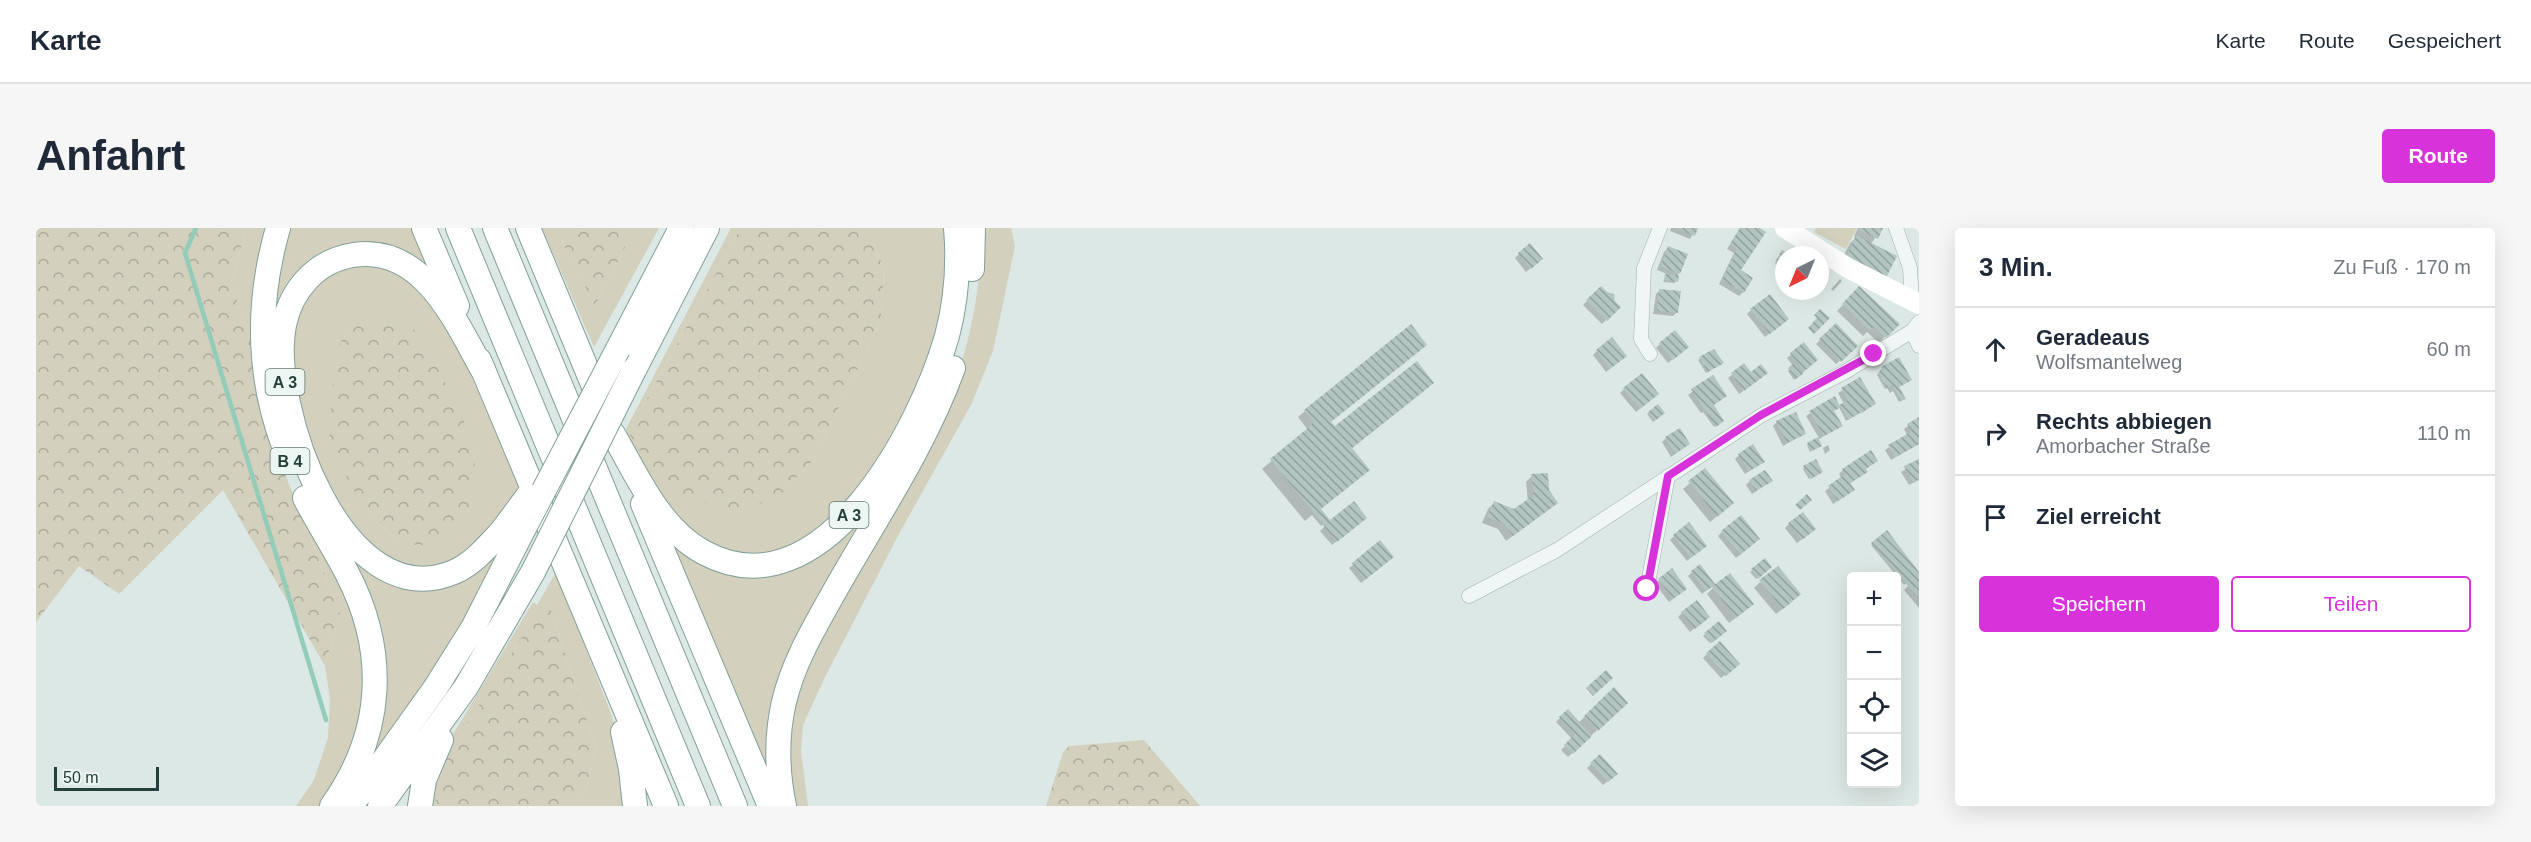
<!DOCTYPE html>
<html lang="de">
<head>
<meta charset="utf-8">
<style>
	body { margin:0; font-family:Helvetica,sans-serif; background:#f6f6f7; color:#1f2937 }
	.controls { position:absolute; right:18px; bottom:18px; display:grid; overflow:hidden; border-radius:6px; box-shadow:0 6px 24px #0002 }
	.controls button { width:54px; height:54px; display:grid; place-items:center; padding:0; border:0; border-bottom:2px solid #e0e1e3; background:#fff; color:#1f2937; font:30px sans-serif }
	.compass { position:absolute; left:1739px; top:18px; width:54px; height:54px; border-radius:50%; background:#fff; box-shadow:0 6px 24px #0002; rotate:223deg }
	.scale { position:absolute; left:18px; bottom:15px; width:105px; box-sizing:border-box; padding-left:6px; border:3px solid #25403a; border-top:0; font-size:16px; line-height:21px; white-space:nowrap; color:#25403a; -webkit-text-stroke:4px #ecf6f3; paint-order:stroke }
	.stop { position:absolute; width:18px; height:18px; margin:-14px; border:4px solid #d833db; border-radius:50%; background:#fff }
	.stop.end { background:#d833db; border-color:#fff; box-shadow:0 2px 6px #0008 }
	.list { margin:0; padding:0; list-style:none }
	h2 { display:flex; justify-content:space-between; align-items:center; height:78px; margin:0; padding:0 24px; font-size:26px }
	h2 small { font-size:20px; font-weight:400; color:#747a83 }
	.list li { display:grid; grid-template-columns:39px 1fr auto; gap:18px; align-items:center; box-sizing:border-box; height:84px; padding:0 24px; border-top:2px solid #e0e1e3 }
	.list b { display:block; font-size:22px; white-space:nowrap }
	.list p { margin:0; font-size:20px; white-space:nowrap; color:#747a83 }
	.list em { font-size:20px; font-style:normal; color:#747a83 }
	.actions { display:flex; gap:12px; padding:18px 24px }
	.actions a { flex:1; padding:14px 0; border:2px solid #d833db; border-radius:6px; text-align:center; font-size:21px; color:#d833db }
	.actions .main { background:#d833db; color:#fff }
	.icon { flex:none; width:33px; height:33px; fill:none; stroke:currentColor; stroke-width:2; stroke-linecap:round; stroke-linejoin:round }
	.map { position:relative; flex:none; width:1883px; height:578px; overflow:hidden; border-radius:6px }
	header { display:flex; align-items:center; gap:36px; box-sizing:border-box; height:84px; padding:0 30px; background:#fff; border-bottom:2px solid #e0e1e3 }
	header strong { font-size:28px }
	nav { display:flex; gap:33px; margin-inline-start:auto; font-size:21px }
	.intro { display:flex; align-items:center; justify-content:space-between; box-sizing:border-box; height:144px; padding:0 36px }
	h1 { margin:0; font-size:42px }
	.button { padding:15px 27px; border-radius:6px; background:#d833db; color:#fff; font-size:21px; font-weight:700 }
	main { display:flex; gap:36px; padding:0 36px }
	aside { flex:1; background:#fff; border-radius:6px; box-shadow:0 6px 24px #0002 }
	.map>svg:first-child { display:block }
	.green { fill:#d3d0bd; fill-rule:evenodd }
	.forest { fill:url(#forest-crowns) }
	.shadow { fill:#0003 }
	.lines { fill:none; stroke-linecap:round; stroke-linejoin:round }
	.stream { stroke:#93ccb8; stroke-width:4.5 }
	.building { fill:url(#building-back-hatch) }
	.street-casing { stroke:#a1b2ae; stroke-width:15 }
	.highway-casing { stroke:#82a098; stroke-width:26 }
	.street { stroke:#f0f6f5; stroke-width:14 }
	.secondary { stroke:#fff; stroke-width:20 }
	.highway { stroke:#fff; stroke-width:24 }
	.highway-bridge-casing { stroke:#82a098; stroke-width:26; stroke-linecap:butt }
	.highway-bridge { stroke:#fff; stroke-width:24 }
	.route { stroke:#d833db; stroke-width:8 }
	.labels { text-anchor:middle; stroke-width:4.5; stroke-linejoin:round; paint-order:stroke }
	.shield { fill:#ecf6f3; stroke:#617772; stroke-width:1.5 }
	.shield-label { font-size:16px; font-weight:bold; fill:#25403a }
</style>
</head>
<body>
<header>
<strong>Karte</strong>
<nav><a>Karte</a><a>Route</a><a>Gespeichert</a></nav>
</header>
<div class="intro"><h1>Anfahrt</h1><a class="button">Route</a></div>
<main>
<div class="map">
<svg width="1883" height="578" viewBox="0 0 1883 578">
	<defs>
		<pattern id="forest-crowns" width="20" height="18" patternUnits="userSpaceOnUse" patternTransform="scale(1.5)"><rect width="20" height="18" fill="#d3d0bd"/><path d="M2 6a3 3 0 1 1 6 0M12 15a3 3 0 1 1 6 0" fill="none" stroke="#abaa9b"/></pattern>
		<pattern id="building-back-hatch" width="6" height="6" patternUnits="userSpaceOnUse" patternTransform="scale(1.5)"><rect width="6" height="6" fill="#b3c5c1"/><path d="M-1 5l2 2M0 0l6 6M5-1l2 2" fill="none" stroke="#91a19e"/></pattern>
	</defs>
	<rect width="100%" height="100%" fill="#dce8e5"/>
	<!-- green -->
	<path class="green" d="M211 0H237L223 136 195 54Z
		M248 0H384L421 88C396 49 370 14 318 21 178 40 258 281 330 336 358 357 401 363 432 344 457 329 476 301 493 277L410 430 346 525 304 578C309 567 319 556 325 544 335 526 342 504 345 484 359 397 311 340 274 269 231 185 221 90 248 0Z
		M506 0H519L559 78 599 0H623L558 119Z
		M695 0H708L702 5 606 180 747 264 777 232 835 114 845 89 848 42 833 0H915L906 103 843 242 769 317 711 331 651 306 599 227 590 201Z
		M944 0H975L979 18 957 123 935 177 864 304 789 449 767 497 765 523 772 578H756L749 522 763 447 926 133C939 89 946 46 944 0Z
		M1780 0H1821L1810 21 1778 4Z
		M319 32 375 48 414 99 484 260 444 320 395 345 343 332 282 247 252 139 265 65ZM336 93 440 218 438 247 369 316 342 296 329 283 308 109 319 99Z
		M917 121 772 400 741 569 625 307 671 332 779 325Z
		M257 266 296 330 325 394 329 492 288 578H260L277 554 292 510 294 471 289 438 304 385Z
		M520 344 574 483 582 507 595 578H540L549 563 560 521 511 370 398 568 402 578H389L407 523 497 374 501 377Z"/>
	<!-- forest -->
	<path class="forest" d="M0 0H211L195 54 223 136 239 221 304 385 289 438 187 262 83 366 43 338 0 394Z
		M519 0H599L559 78Z
		M708 0H833L848 42 845 89 835 114 777 232 747 264 708 284 660 272 625 257 594 207 606 180 702 5Z
		M361 92 379 102 390 115 440 218 436 280 428 295 413 310 397 318 369 316 342 296 329 283 293 217 299 123 308 109 319 99 336 93Z
		M511 370 560 521 549 563 540 578H402L398 568 403 540Z
		M1108 512 1164 578H1010L1027 524 1033 518Z"/>
	<!-- shadow -->
	<path class="shadow" d="M1635 0H1661L1654 11 1634 3Z
		M1704 0H1721L1703 43 1707 64 1703 68 1683 56 1698 25 1691 21Z
		M1822 0H1846L1835 16 1804 35 1814 15 1820 10 1818 8Z
		M1632 20 1643 45 1639 49V55L1627 54 1631 46 1621 42 1628 24Z
		M1745 25 1752 27H1748V41L1739 36Z
		M1483 26 1501 35 1490 44 1479 30Z
		M1804 51 1806 53 1797 63 1795 61Z
		M1564 60 1583 79 1566 96 1547 77Z
		M1823 60 1861 96 1843 115 1831 104 1827 108 1801 83Z
		M1624 62 1641 84 1637 88 1617 86 1620 66Z
		M1715 82 1747 95 1729 109 1711 86Z
		M1800 97 1820 118 1800 136 1780 116Z
		M1375 98 1294 195 1299 200 1388 163 1315 221 1284 282 1292 292 1285 298 1276 287 1269 293 1226 241 1272 202 1262 189 1269 183Z
		M1624 116 1647 123 1632 135 1620 120Z
		M1768 116 1777 136 1758 152 1752 143 1757 138 1751 130Z
		M1561 123 1585 132 1570 144 1557 127Z
		M1677 123 1684 136 1670 145 1662 132Z
		M1708 137 1715 146 1726 149 1703 166 1692 150Z
		M1846 140 1874 152 1862 160 1866 172 1863 174 1857 163 1854 165 1851 160 1849 161 1841 147Z
		M1677 149 1676 178 1685 194 1678 199 1667 184 1665 185 1652 167Z
		M1824 151 1838 176 1825 186 1827 183 1825 181 1810 193 1803 179 1797 183 1805 197 1782 212 1784 218 1774 224 1771 217 1783 210 1770 188 1798 170 1803 179 1808 176 1802 165Z
		M1588 161 1617 170 1600 184 1584 165Z
		M1622 178 1627 185 1617 194 1611 186Z
		M1883 191V216L1855 232 1849 222 1871 207 1868 201Z
		M1741 194 1768 206 1747 218 1737 198Z
		M1630 210 1652 216 1635 229 1626 214Z
		M1792 217 1794 222 1789 226 1787 220Z
		M1703 227 1723 237 1709 246 1699 231Z
		M1883 232V252L1873 257 1865 244Z
		M1768 239 1783 245 1773 251 1767 241Z
		M1829 241 1826 247 1813 256 1817 262 1797 276 1789 263 1806 251 1803 246 1807 242Z
		M1669 242 1690 281 1674 294 1647 261Z
		M1496 248 1521 275 1470 313 1462 301 1446 295 1452 281 1458 275 1478 283 1492 274 1490 254Z
		M1714 253H1735L1716 266 1710 257Z
		M1325 294 1296 317 1284 303 1289 298Z
		M1753 296 1774 305 1761 315 1749 300Z
		M1686 304 1718 315 1700 330 1682 308Z
		M1851 304 1883 348V380L1868 362 1876 354 1874 352 1868 357 1835 317Z
		M1638 308 1665 321 1651 333 1634 312Z
		M1344 314 1352 333 1325 355 1313 340Z
		M1729 332 1734 339 1720 351 1714 344Z
		M1663 338 1673 360 1666 366 1652 348Z
		M1623 352 1645 365 1633 374 1619 356Z
		M1724 354 1757 373 1740 386 1718 360Z
		M1677 360 1710 382 1693 395 1671 366Z
		M1646 385 1668 393 1654 404 1642 389Z
		M1682 396 1688 403 1674 415 1667 408Z
		M1671 426 1698 439 1685 450 1667 430Z
		M1578 462 1584 481 1532 529 1525 522 1536 511 1520 494 1531 483 1542 495Z
		M1564 528 1580 546 1567 557 1551 540Z"/>
	<g class="lines">
		<!-- stream -->
		<path class="stream" d="M160 0 149 25 290 492"/>
	</g>
	<!-- building -->
	<path class="building" d="M1639 0H1662L1659 8Z
		M1704 0H1724L1730 4 1705 42 1717 50 1708 65 1686 52 1701 21 1694 16Z
		M1824 0H1847L1842 11 1823 2Z
		M1820 7 1861 28 1850 50 1810 29Z
		M1494 15 1507 31 1495 41 1482 25Z
		M1632 18 1652 26 1644 46 1624 38Z
		M1746 22 1755 27H1748V39L1739 34Z
		M1629 46 1643 47 1642 54 1628 52Z
		M1565 58 1571 64 1578 66 1579 73 1585 79 1571 93 1550 72Z
		M1823 58 1864 96 1850 110 1838 98 1834 103 1806 76Z
		M1623 61 1645 63 1642 85 1621 83Z
		M1734 66 1753 91 1734 106 1714 81Z
		M1784 81 1794 90 1778 106 1772 100 1781 90 1778 87Z
		M1800 95 1822 118 1805 134 1783 111Z
		M1375 96 1391 117 1295 194 1299 198 1381 133 1398 155 1316 220 1334 242 1285 281 1294 292 1318 273 1331 290 1301 314 1234 231 1278 195 1268 182Z
		M1639 102 1653 119 1637 132 1623 115Z
		M1576 109 1591 128 1574 141 1560 122Z
		M1768 114 1782 132 1768 143 1754 125Z
		M1678 121 1688 135 1672 144 1663 129Z
		M1863 129 1876 152 1863 159 1870 171 1865 173 1856 157 1851 160 1842 144 1847 142 1845 139Z
		M1708 135 1715 144 1725 136 1732 145 1708 163 1695 145Z
		M1758 135 1767 146 1760 151 1752 140Z
		M1606 145 1623 166 1604 181 1587 160Z
		M1677 147 1691 168 1678 177 1688 193 1680 199 1655 161Z
		M1824 149 1840 176 1812 192 1805 179 1798 183 1807 198 1788 208 1773 183 1799 168 1803 177 1812 172 1805 160Z
		M1622 176 1629 185 1619 193 1612 184Z
		M1760 184 1770 206 1751 215 1740 193Z
		M1883 189V216L1859 229 1852 217 1875 204 1871 196Z
		M1644 200 1654 216 1639 226 1629 209Z
		M1782 209 1786 218 1776 223 1771 215Z
		M1717 216 1729 234 1713 243 1702 226Z
		M1835 222 1842 233 1830 241 1832 244 1814 255 1819 262 1802 273 1792 258 1809 246 1806 241Z
		M1780 231 1787 244 1775 251 1767 238Z
		M1883 231V251L1877 254 1868 238Z
		M1669 240 1698 275 1681 289 1652 253Z
		M1729 242 1737 253 1720 263 1713 252Z
		M1512 245 1513 262 1522 275 1477 308 1468 295 1451 289 1458 273 1478 281 1498 267 1495 246Z
		M1771 266 1776 272 1764 282 1759 277Z
		M1767 284 1780 301 1766 312 1752 295Z
		M1705 287 1724 311 1704 327 1685 303Z
		M1653 294 1671 318 1655 330 1637 307Z
		M1851 302 1883 344V371L1835 315Z
		M1344 312 1358 329 1329 352 1316 335Z
		M1729 330 1736 339 1722 351 1715 341Z
		M1664 336 1679 356 1694 345 1718 376 1700 390 1676 359 1670 363 1655 343Z
		M1742 338 1765 366 1747 381 1723 352Z
		M1636 340 1651 361 1637 371 1622 351Z
		M1661 372 1674 389 1659 401 1645 384Z
		M1683 393 1691 403 1676 415 1668 405Z
		M1684 413 1704 436 1690 448 1670 425Z
		M1570 442 1577 450 1557 468 1550 460Z
		M1578 459 1592 475 1562 503 1548 488Z
		M1532 481 1556 508 1537 526 1528 517 1539 506 1523 489Z
		M1564 526 1582 546 1572 554 1554 535Z"/>
	<g class="lines">
		<defs>
			<path id="street" d="M1860 0 1874 40 1876 73
				M1883 94 1876 103 1883 118
				M1614 126 1605 111 1608 40 1624 0
				M1611 361 1632 248
				M1433 368 1521 322 1726 187 1809 144 1876 103"/>
			<path id="highway" d="M242 0C221 73 221 146 248 218
				M388 0 421 78
				M422 0 662 578
				M459 0 699 578
				M492 0 566 178
				M936 41 937 0
				M582 121 645 0
				M443 132 630 578
				M598 142 671 0
				M449 146C420 95 388 16 317 27 280 33 255 62 248 97 232 177 307 391 418 344 437 336 452 318 466 303
				M577 206C601 247 623 300 667 324 787 390 885 199 911 108 920 74 923 35 920 0
				M269 270C282 295 298 320 311 345 352 424 348 505 296 578
				M607 276 734 578
				M587 504 595 541 599 578
				M315 578 400 459 437 400 486 304
				M344 578 430 459 497 344
				M384 578 388 552 405 512
				M748 578C741 544 740 508 748 474 757 435 778 400 797 366 839 291 888 220 917 140"/>
		</defs>
		<!-- street casing -->
		<use href="#street" class="street-casing"/>
		<!-- highway casing -->
		<use href="#highway" class="highway-casing"/>
		<!-- street -->
		<use href="#street" class="street"/>
		<!-- secondary -->
		<path class="secondary" d="M1749 0 1812 40 1883 76"/>
		<!-- highway -->
		<use href="#highway" class="highway"/>
		<defs>
			<path id="highway-bridge" d="M466 303 492 268
				M486 304 582 121
				M497 344 598 142"/>
		</defs>
		<!-- highway-bridge casing -->
		<use href="#highway-bridge" class="highway-bridge-casing"/>
		<!-- highway-bridge -->
		<use href="#highway-bridge" class="highway-bridge"/>
	</g>
	<g class="lines">
		<!-- route -->
		<path class="route" d="M1611 361 1632 248 1725 187 1838 126"/>
	</g>
	<g class="labels">
		<!-- shield labels -->
		<g class="shield">
			<rect x="229.5" y="141" width="39" height="26" rx="4.5"/>
			<rect x="234.5" y="220" width="39" height="26" rx="4.5"/>
			<rect x="793.5" y="274" width="39" height="26" rx="4.5"/>
		</g>
		<g class="shield-label">
			<text x="249" y="160">A 3</text>
			<text x="254" y="239">B 4</text>
			<text x="813" y="293">A 3</text>
		</g>
	</g>
</svg>
<div class="controls">
<button>+</button>
<button>−</button>
<button><svg class="icon" aria-label="locate" viewBox="0 0 24 24"><circle cx="12" cy="12" r="6"/><path d="M12 2v4M12 18v4M2 12h4M18 12h4"/></svg></button>
<button><svg class="icon" aria-label="layers" viewBox="0 0 24 24"><path d="M12 4l9 5-9 5-9-5zM3 14l9 5 9-5"/></svg></button>
</div>
<svg class="compass" viewBox="-18 -18 36 36"><path d="M0-13l5 13h-10z" fill="#e53935"/><path d="M0 13l5-13h-10z" fill="#747a83"/></svg>
<div class="scale">50 m</div>
<div class="stop" style="left:1611px;top:361px"></div>
<div class="stop end" style="left:1838px;top:126px"></div>
</div>
<aside>
<h2>3 Min.<small>Zu Fuß · 170 m</small></h2>
<ul class="list">
<li><svg class="icon" aria-label="ahead" viewBox="0 0 24 24"><path d="M12 20V5M6 11l6-6 6 6"/></svg><div><b>Geradeaus</b><p>Wolfsmantelweg</p></div><em>60 m</em></li>
<li><svg class="icon" aria-label="right" viewBox="0 0 24 24"><path d="M7 20v-9h11M14 6l5 5-5 5"/></svg><div><b>Rechts abbiegen</b><p>Amorbacher Straße</p></div><em>110 m</em></li>
<li><svg class="icon" aria-label="arrive" viewBox="0 0 24 24"><path d="M6 21V4h12l-3 4 3 4H6"/></svg><div><b>Ziel erreicht</b></div></li>
</ul>
<div class="actions"><a class="main">Speichern</a><a>Teilen</a></div>
</aside>
</main>
</body>
</html>
